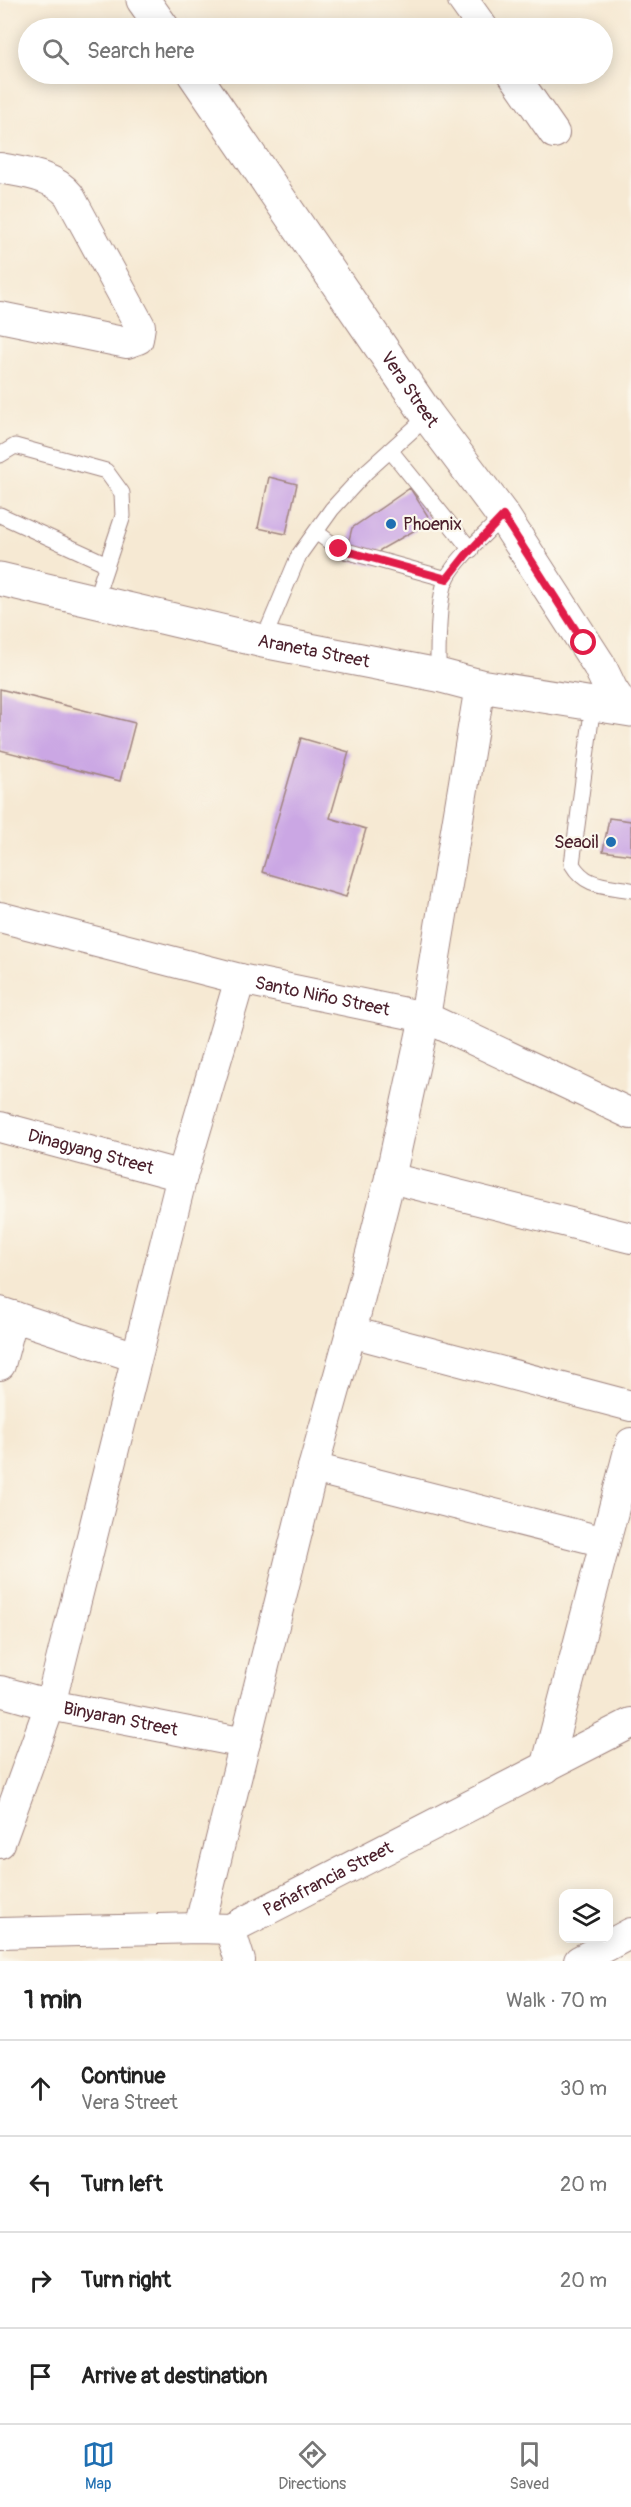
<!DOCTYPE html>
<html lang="en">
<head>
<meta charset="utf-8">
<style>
	body { margin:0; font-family:Pangolin,sans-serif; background:#f6f6f6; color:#222 }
	.controls { position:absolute; right:18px; bottom:18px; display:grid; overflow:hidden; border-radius:12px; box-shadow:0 3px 15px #0003 }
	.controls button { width:54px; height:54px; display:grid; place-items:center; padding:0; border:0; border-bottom:2px solid #e0e0e0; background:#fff; color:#222; font:30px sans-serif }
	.stop { position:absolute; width:18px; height:18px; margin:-14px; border:4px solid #e11d48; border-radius:50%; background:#fff }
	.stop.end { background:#e11d48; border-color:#fff; box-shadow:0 2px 6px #0008 }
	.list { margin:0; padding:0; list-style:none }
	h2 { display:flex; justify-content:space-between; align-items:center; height:78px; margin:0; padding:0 24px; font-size:26px }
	h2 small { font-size:20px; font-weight:400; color:#767676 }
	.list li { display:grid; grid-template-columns:39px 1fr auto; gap:18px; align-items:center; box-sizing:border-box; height:96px; padding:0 24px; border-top:2px solid #e0e0e0 }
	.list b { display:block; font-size:22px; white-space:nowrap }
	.list p { margin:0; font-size:20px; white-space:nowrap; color:#767676 }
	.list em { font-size:20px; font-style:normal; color:#767676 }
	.icon { flex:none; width:33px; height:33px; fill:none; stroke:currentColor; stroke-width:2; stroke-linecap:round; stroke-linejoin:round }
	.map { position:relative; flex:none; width:631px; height:1961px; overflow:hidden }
	.search { position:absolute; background:#fff; box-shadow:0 3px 15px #0003; left:18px; right:18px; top:18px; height:66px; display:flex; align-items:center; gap:15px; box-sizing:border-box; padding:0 21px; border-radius:33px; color:#767676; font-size:22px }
	.sheet { height:462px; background:#fff }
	nav { display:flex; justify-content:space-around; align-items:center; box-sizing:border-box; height:84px; border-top:2px solid #e0e0e0; background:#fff; font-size:16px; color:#767676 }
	nav a { display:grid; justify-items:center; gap:3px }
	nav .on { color:#1f6fb2 }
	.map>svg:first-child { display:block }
	.building { fill:#cba7e4 }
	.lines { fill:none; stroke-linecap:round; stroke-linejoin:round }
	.lane-casing { stroke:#a0847f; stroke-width:17 }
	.street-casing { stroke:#a0847f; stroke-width:32 }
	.secondary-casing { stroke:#a0847f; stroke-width:35 }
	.highway-casing { stroke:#a0847f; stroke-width:35 }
	.lane { stroke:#fff; stroke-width:15 }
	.street { stroke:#fff; stroke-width:30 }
	.secondary { stroke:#fff; stroke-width:33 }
	.highway { stroke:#fff; stroke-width:33 }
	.route { stroke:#e11d48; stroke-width:8 }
	.poi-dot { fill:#1f6fb2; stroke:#fbf7ec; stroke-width:2 }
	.labels { text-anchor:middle; stroke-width:4.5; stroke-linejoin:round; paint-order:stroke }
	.street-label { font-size:18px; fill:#4a1f2b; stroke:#fbf7ec }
	.poi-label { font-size:18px; fill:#4a1f2b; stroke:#fbf7ec; text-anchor:start }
</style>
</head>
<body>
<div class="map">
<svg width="631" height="1961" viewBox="0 0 631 1961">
	<rect width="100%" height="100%" fill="#fbf7ec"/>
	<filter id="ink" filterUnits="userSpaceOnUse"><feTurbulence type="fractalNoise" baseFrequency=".0167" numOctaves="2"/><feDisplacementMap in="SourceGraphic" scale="12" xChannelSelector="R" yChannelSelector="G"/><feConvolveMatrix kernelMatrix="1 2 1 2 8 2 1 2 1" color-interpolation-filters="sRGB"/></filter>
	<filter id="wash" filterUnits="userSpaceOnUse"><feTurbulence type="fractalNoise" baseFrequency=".008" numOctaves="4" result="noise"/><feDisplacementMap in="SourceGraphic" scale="24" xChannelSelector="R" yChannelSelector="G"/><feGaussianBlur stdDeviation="1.35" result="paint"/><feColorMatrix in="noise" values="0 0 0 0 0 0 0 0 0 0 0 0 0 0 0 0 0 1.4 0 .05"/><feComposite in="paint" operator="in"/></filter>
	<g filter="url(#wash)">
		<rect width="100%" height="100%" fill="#f6e9d3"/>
		<g id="blocks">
			<!-- building -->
			<path class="building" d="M269 477 297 484 286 534 258 528Z
				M410 488 431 521 380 550 376 566 344 559 352 528Z
				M0 689 135 723 120 781 0 750Z
				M301 738 349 752 330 818 366 829 346 897 262 872Z
				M609 818 631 821V855L603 851Z"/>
		</g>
	</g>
	<g filter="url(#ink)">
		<use href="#blocks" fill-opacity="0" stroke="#a0847f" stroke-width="1.5"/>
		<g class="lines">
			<defs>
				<path id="lane" d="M390 450 471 550
					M0 455 15 446 106 471 122 493 123 516 95 600
					M0 515 107 564
					M316 532 339 549 447 579
					M263 641 299 555 332 509 366 472 428 416
					M438 675C438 652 437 598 447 578 458 557 486 534 503 516
					M593 704 572 864C586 888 606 885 631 890"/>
				<g id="street">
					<path d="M463 0 483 28"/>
					<path d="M513 74 554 133"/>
					<path d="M0 168C24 173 53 175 69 195L140 326 138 339 127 343 0 317"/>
					<path id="s1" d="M0 917 240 979 425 1017 631 1114"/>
					<path id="s2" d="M0 1127 182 1176"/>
					<path d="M390 1178 631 1238"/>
					<path d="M0 1312 136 1357"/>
					<path d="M351 1332 631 1406"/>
					<path d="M0 1365 13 1316"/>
					<path d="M313 1468 605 1542"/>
					<path id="s3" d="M0 1691 50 1705 245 1743"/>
					<path d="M546 1768 631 1443"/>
					<path d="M0 1843 50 1705 182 1176 240 979"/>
					<path d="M199 1928 313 1468 351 1332 390 1178 425 1017 480 686"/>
					<path d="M230 1929 240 1961"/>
					<path id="s4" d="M0 1933 199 1928 230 1929 631 1723"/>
					<path d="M579 1961 631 1933"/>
				</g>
				<g id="secondary">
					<path d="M143 0 163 28"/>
					<path id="s5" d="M194 74 428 416 503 516 599 665 611 690 623 708"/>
				</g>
				<g id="highway">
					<path id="s6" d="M0 579 263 641 438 675 480 686 631 710"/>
				</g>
			</defs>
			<!-- lane casing -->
			<use href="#lane" class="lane-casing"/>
			<!-- street casing -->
			<use href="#street" class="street-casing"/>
			<!-- secondary casing -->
			<use href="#secondary" class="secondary-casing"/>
			<!-- highway casing -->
			<use href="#highway" class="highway-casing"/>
			<!-- lane -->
			<use href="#lane" class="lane"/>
			<!-- street -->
			<use href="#street" class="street"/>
			<!-- secondary -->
			<use href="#secondary" class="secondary"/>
			<!-- highway -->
			<use href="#highway" class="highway"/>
		</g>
	</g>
	<g class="lines" filter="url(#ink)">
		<!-- route -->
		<path class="route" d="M339 549 447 579 466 555 503 516 584 643"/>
	</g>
	<!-- markers -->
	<g class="poi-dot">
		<circle cx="391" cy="524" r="6"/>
		<circle cx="611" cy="842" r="6"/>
	</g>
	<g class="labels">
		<!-- street labels -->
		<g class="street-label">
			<text dy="6" stroke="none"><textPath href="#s5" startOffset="382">Vera Street</textPath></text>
			<text dy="6" stroke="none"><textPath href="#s6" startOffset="322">Araneta Street</textPath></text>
			<text dy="6" stroke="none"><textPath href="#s1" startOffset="332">Santo Niño Street</textPath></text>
			<text dy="6" stroke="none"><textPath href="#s2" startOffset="94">Dinagyang Street</textPath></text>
			<text dy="6" stroke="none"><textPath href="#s3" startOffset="124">Binyaran Street</textPath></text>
			<text dy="6" stroke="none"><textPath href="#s4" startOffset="340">Peñafrancia Street</textPath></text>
		</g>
		<!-- poi labels -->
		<g class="poi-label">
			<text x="403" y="530">Phoenix</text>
			<text x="599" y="848" text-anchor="end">Seaoil</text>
		</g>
	</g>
</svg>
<div class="controls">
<button><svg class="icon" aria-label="layers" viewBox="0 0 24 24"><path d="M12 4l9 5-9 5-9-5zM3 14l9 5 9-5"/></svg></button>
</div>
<div class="stop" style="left:584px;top:643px"></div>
<div class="stop end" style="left:339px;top:549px"></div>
<div class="search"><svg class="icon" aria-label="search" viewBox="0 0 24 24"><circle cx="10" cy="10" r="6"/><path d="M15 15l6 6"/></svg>Search here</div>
</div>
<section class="sheet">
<h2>1 min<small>Walk · 70 m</small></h2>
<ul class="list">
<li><svg class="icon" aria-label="ahead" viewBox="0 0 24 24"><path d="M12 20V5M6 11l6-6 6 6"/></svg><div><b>Continue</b><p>Vera Street</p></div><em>30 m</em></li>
<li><svg class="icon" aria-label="left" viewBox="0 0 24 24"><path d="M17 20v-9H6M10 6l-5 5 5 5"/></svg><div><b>Turn left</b></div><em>20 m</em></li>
<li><svg class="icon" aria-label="right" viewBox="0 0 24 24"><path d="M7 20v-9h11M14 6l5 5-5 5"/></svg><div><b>Turn right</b></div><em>20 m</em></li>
<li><svg class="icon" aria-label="arrive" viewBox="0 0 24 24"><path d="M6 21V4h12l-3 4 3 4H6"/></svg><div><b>Arrive at destination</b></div></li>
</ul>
</section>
<nav>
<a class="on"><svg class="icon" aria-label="map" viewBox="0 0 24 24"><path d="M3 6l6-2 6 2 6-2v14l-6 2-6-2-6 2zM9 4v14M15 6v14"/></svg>Map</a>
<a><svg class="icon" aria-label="directions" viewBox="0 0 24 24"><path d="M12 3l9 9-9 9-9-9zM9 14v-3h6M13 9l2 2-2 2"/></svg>Directions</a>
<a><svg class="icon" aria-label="saved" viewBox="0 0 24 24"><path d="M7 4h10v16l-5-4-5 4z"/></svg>Saved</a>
</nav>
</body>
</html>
